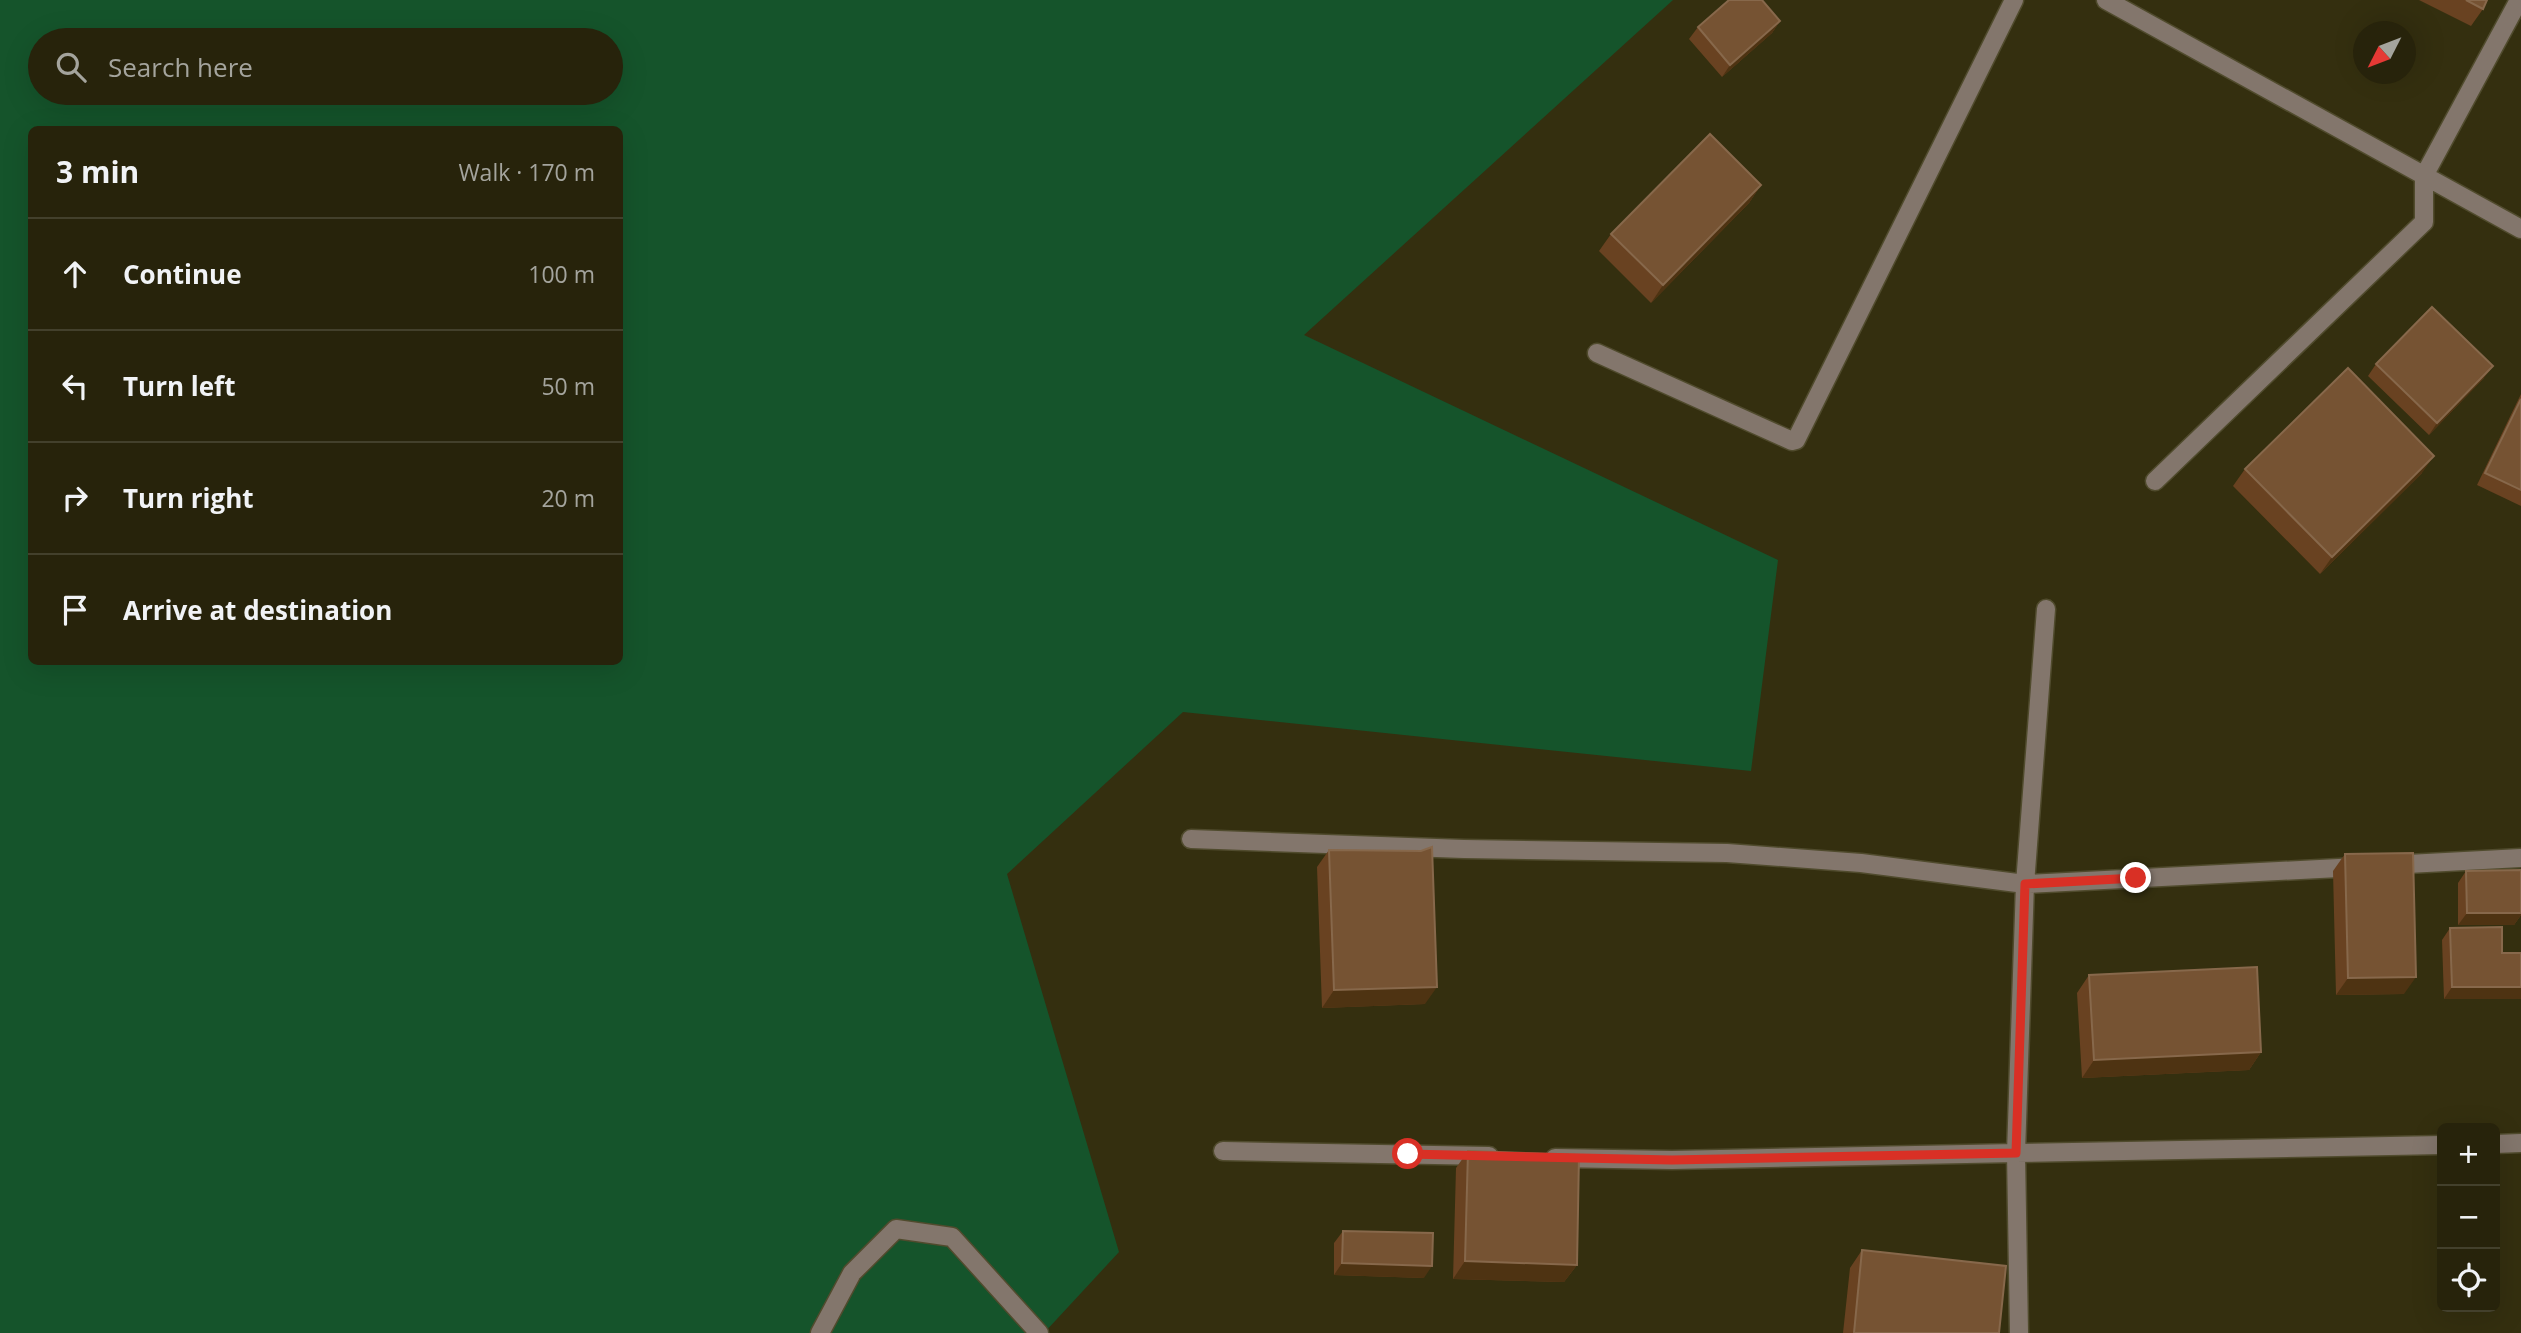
<!DOCTYPE html>
<html lang="en">
<head>
<meta charset="utf-8">
<style>
	body { margin:0; font-family:"Open Sans",sans-serif; background:#2f2b14; color:#f1f3f6 }
	.controls { position:absolute; right:21px; bottom:21px; display:grid; overflow:hidden; border-radius:10px; box-shadow:0 7px 28px #0002 }
	.controls button { width:63px; height:63px; display:grid; place-items:center; padding:0; border:0; border-bottom:2px solid #43402c; background:#27230b; color:#f1f3f6; font:35px sans-serif }
	.compass { position:absolute; left:2353px; top:21px; width:63px; height:63px; border-radius:50%; background:#27230b; box-shadow:0 7px 28px #0002; rotate:228deg }
	.stop { position:absolute; width:21px; height:21px; margin:-16px; border:5px solid #d93025; border-radius:50%; background:#fff }
	.stop.end { background:#d93025; border-color:#fff; box-shadow:0 2px 7px #0008 }
	.list { margin:0; padding:0; list-style:none }
	h2 { display:flex; justify-content:space-between; align-items:center; height:91px; margin:0; padding:0 28px; font-size:30px }
	h2 small { font-size:23px; font-weight:400; color:#a4a49d }
	.list li { display:grid; grid-template-columns:46px 1fr auto; gap:21px; align-items:center; box-sizing:border-box; height:112px; padding:0 28px; border-top:2px solid #43402c }
	.list b { display:block; font-size:26px; white-space:nowrap }
	.list em { font-size:23px; font-style:normal; color:#a4a49d }
	.icon { flex:none; width:38px; height:38px; fill:none; stroke:currentColor; stroke-width:2; stroke-linecap:round; stroke-linejoin:round }
	.map { position:relative; flex:none; width:2521px; height:1333px; overflow:hidden }
	.search { position:absolute; background:#27230b; box-shadow:0 7px 28px #0002; left:28px; top:28px; width:595px; height:77px; display:flex; align-items:center; gap:18px; box-sizing:border-box; padding:0 24px; border-radius:38px; color:#a4a49d; font-size:26px }
	.panel { position:absolute; background:#27230b; box-shadow:0 7px 28px #0002; left:28px; top:126px; width:595px; height:539px; border-radius:10px }
	.map>svg:first-child { display:block }
	.green { fill:#15542b; fill-rule:evenodd }
	.lines { fill:none; stroke-linecap:round; stroke-linejoin:round }
	.minor-casing { stroke:#504b2d; stroke-width:21 }
	.minor { stroke:#83766c; stroke-width:18 }
	.wall { fill:#694221 }
	.shaded-wall { fill:#4e3312 }
	.building { fill:#765333; stroke:#87684b; stroke-width:2 }
	.route { stroke:#d93025; stroke-width:9 }
</style>
</head>
<body>
<div class="map">
<svg width="2521" height="1333" viewBox="0 0 2521 1333">
	<rect width="100%" height="100%" fill="#342f0f"/>
	<!-- green -->
	<path class="green" d="M0 0H1673L1304 335 1778 560 1751 771 1183 712 1007 874 1119 1252 1044 1333H0ZM40 40H611V93H40ZM32 130H620V662H32Z"/>
	<g class="lines">
		<defs>
			<path id="minor" d="M2106 0 2521 229
				M1597 353 1792 441 1796 440 2014 0
				M2155 481 2424 222V176L2519 0
				M2046 609 2025 884 2016 1153 2442 1145
				M1191 839 1464 849 1727 853 1861 863 2025 884 2358 867
				M2389 865 2521 858
				M2495 1144 2521 1143
				M1223 1151 1489 1156
				M1555 1158 1672 1160 2016 1153 2019 1333
				M820 1333 852 1273 896 1229 952 1237 1039 1333"/>
		</defs>
		<!-- minor casing -->
		<use href="#minor" class="minor-casing"/>
		<!-- minor -->
		<use href="#minor" class="minor"/>
	</g>
	<!-- wall -->
	<path class="wall" d="M2419 0H2487L2483 9 2471 26Z
		M1780 21 1772 33 1722 77 1689 39 1698 27Z
		M1761 185 1749 203 1651 303 1599 251 1611 234Z
		M2376 364 2484 378 2429 435 2368 376Z
		M2521 394V506L2477 485Z
		M2245 469 2422 473 2320 574 2233 486Z
		M1329 850 1425 1004 1322 1008 1317 867Z
		M2345 854 2404 994 2336 995 2333 871Z
		M2521 870V915L2514 925H2458V883L2466 871Z
		M2450 928 2502 953H2521V999H2444L2442 940Z
		M2089 975 2261 1052 2249 1070 2082 1078 2077 993Z
		M1468 1151 1577 1265 1564 1282 1453 1279 1456 1168Z
		M1343 1231 1424 1278 1334 1275V1243Z
		M1862 1250 1999 1333H1843L1850 1268Z"/>
	<!-- shaded-wall -->
	<path class="shaded-wall" d="M1780 21 1772 33 1722 77 1730 65Z
		M1761 185 1749 203 1651 303 1663 285Z
		M2493 366 2484 378 2429 435 2437 423Z
		M2434 456 2422 473 2320 574 2332 557Z
		M2467 913H2521V915L2514 925H2458Z
		M2416 977 2404 994 2336 995 2348 978Z
		M1437 987 1425 1004 1322 1008 1334 990Z
		M2452 987H2521V999H2444Z
		M2261 1052 2249 1070 2082 1078 2094 1060Z
		M1465 1261 1577 1265 1564 1282 1453 1279Z
		M1342 1263 1432 1266 1424 1278 1334 1275Z"/>
	<!-- building -->
	<path class="building" d="M1729 0H1762L1780 21 1730 65 1698 27Z
		M2466 0H2487L2483 9Z
		M1710 134 1761 185 1663 285 1611 234Z
		M2432 307 2493 366 2437 423 2376 364Z
		M2348 368 2434 456 2332 557 2245 469Z
		M2521 399V490L2485 473Z
		M1432 847 1437 987 1334 990 1329 850 1421 851Z
		M2413 853 2416 977 2348 978 2345 854Z
		M2521 870V913H2467L2466 871Z
		M2502 927V953H2521V987H2452L2450 928Z
		M2257 967 2261 1052 2094 1060 2089 975Z
		M1468 1151 1579 1155 1577 1265 1465 1261Z
		M1343 1231 1433 1233 1432 1266 1342 1263Z
		M1862 1250 2006 1266 1999 1333H1854Z"/>
	<g class="lines">
		<!-- route -->
		<path class="route" d="M1408 1154 1672 1160 2016 1153 2025 884 2136 878"/>
	</g>
</svg>
<div class="controls">
<button>+</button>
<button>−</button>
<button><svg class="icon" aria-label="locate" viewBox="0 0 24 24"><circle cx="12" cy="12" r="6"/><path d="M12 2v4M12 18v4M2 12h4M18 12h4"/></svg></button>
</div>
<svg class="compass" viewBox="-18 -18 36 36"><path d="M0-13l5 13h-10z" fill="#e53935"/><path d="M0 13l5-13h-10z" fill="#a4a49d"/></svg>
<div class="stop" style="left:1408px;top:1154px"></div>
<div class="stop end" style="left:2136px;top:878px"></div>
<div class="search"><svg class="icon" aria-label="search" viewBox="0 0 24 24"><circle cx="10" cy="10" r="6"/><path d="M15 15l6 6"/></svg>Search here</div>
<section class="panel">
<h2>3 min<small>Walk · 170 m</small></h2>
<ul class="list">
<li><svg class="icon" aria-label="ahead" viewBox="0 0 24 24"><path d="M12 20V5M6 11l6-6 6 6"/></svg><div><b>Continue</b></div><em>100 m</em></li>
<li><svg class="icon" aria-label="left" viewBox="0 0 24 24"><path d="M17 20v-9H6M10 6l-5 5 5 5"/></svg><div><b>Turn left</b></div><em>50 m</em></li>
<li><svg class="icon" aria-label="right" viewBox="0 0 24 24"><path d="M7 20v-9h11M14 6l5 5-5 5"/></svg><div><b>Turn right</b></div><em>20 m</em></li>
<li><svg class="icon" aria-label="arrive" viewBox="0 0 24 24"><path d="M6 21V4h12l-3 4 3 4H6"/></svg><div><b>Arrive at destination</b></div></li>
</ul>
</section>
</div>
</body>
</html>
